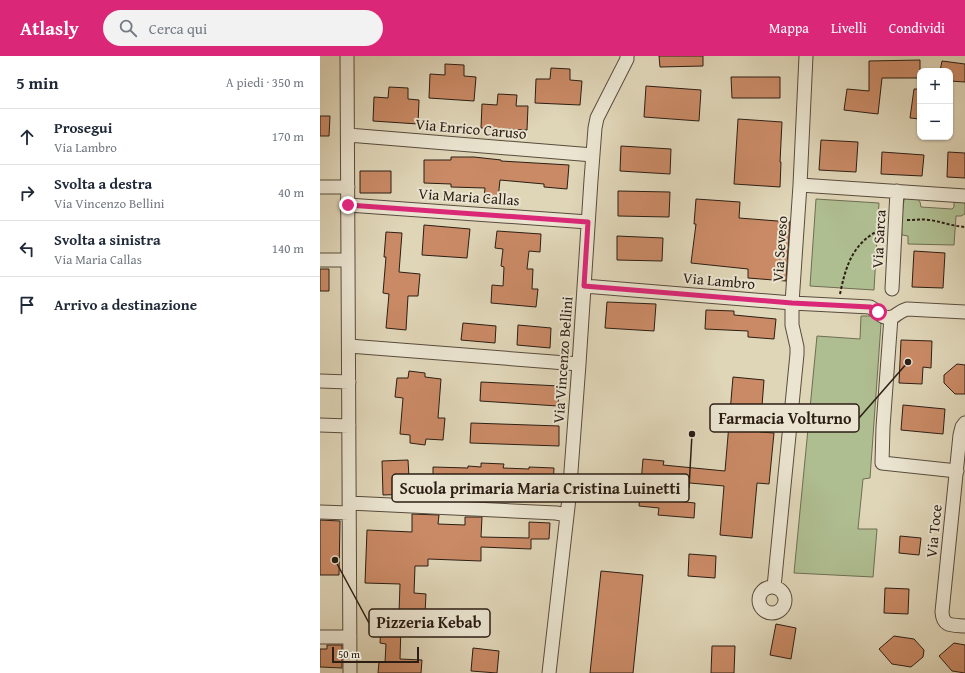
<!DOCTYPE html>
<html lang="it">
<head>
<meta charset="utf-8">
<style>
	body { margin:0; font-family:"Gentium Book Plus",serif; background:#f2f2f3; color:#1f2937 }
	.controls { position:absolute; right:12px; top:12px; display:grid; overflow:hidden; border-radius:8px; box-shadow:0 1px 3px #0004 }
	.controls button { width:36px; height:36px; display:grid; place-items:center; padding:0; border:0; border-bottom:1px solid #e0e1e3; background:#fff; color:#1f2937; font:20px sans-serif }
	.scale { position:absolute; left:12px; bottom:10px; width:87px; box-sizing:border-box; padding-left:4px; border:2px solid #2c1e14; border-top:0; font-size:11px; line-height:14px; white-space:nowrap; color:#2c1e14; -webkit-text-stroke:3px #eae4d0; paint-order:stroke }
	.stop { position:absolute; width:12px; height:12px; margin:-9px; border:3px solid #db2777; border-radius:50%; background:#fff }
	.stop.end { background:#db2777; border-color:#fff; box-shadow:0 1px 4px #0008 }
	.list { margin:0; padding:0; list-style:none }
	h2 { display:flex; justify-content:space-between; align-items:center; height:52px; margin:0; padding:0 16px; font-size:17px }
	h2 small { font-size:13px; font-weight:400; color:#747a83 }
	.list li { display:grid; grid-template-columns:26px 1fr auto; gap:12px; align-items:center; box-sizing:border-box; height:56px; padding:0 16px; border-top:1px solid #e0e1e3 }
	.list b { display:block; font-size:15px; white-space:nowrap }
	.list p { margin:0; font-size:13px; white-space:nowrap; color:#747a83 }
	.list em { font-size:13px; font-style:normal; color:#747a83 }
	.icon { flex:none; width:22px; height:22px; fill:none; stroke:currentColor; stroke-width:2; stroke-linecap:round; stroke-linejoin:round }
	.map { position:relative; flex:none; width:645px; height:617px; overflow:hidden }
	header { display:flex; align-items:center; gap:24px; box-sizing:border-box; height:56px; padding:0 20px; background:#db2777; color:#fff }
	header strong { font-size:19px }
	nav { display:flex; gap:22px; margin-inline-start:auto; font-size:14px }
	.search { width:280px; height:36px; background:#f2f2f3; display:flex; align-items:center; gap:10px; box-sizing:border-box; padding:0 14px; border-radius:22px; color:#747a83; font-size:15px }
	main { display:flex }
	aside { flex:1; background:#fff }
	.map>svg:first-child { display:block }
	.green { fill:#afbe91; stroke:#6e6e52 }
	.building { fill:#c98a65; stroke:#2c1e14 }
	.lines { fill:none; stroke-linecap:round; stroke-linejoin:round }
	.street-casing { stroke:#594c3d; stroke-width:15 }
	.path { stroke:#2c1e14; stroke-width:2; stroke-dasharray:3 2; stroke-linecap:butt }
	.street { stroke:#eae4d0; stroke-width:13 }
	.route { stroke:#db2777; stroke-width:5 }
	.labels { text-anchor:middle; stroke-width:4; stroke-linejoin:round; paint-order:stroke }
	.street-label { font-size:15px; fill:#2c1e14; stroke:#eae4d0 }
	.leader { fill:none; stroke:#2c1e14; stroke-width:1.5 }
	.callout-dot { fill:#2c1e14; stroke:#eae4d0; stroke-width:1.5 }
	.callout { fill:#eae4d0; stroke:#2c1e14; stroke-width:1.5 }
	.callout-label { font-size:16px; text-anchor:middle; font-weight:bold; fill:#2c1e14 }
</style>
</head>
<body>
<header>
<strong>Atlasly</strong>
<div class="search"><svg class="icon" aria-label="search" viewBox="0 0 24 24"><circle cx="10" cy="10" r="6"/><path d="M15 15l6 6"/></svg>Cerca qui</div>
<nav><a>Mappa</a><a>Livelli</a><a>Condividi</a></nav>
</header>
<main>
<aside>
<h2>5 min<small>A piedi · 350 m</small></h2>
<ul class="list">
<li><svg class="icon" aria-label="ahead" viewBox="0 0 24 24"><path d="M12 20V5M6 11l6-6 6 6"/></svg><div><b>Prosegui</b><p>Via Lambro</p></div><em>170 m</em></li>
<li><svg class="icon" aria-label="right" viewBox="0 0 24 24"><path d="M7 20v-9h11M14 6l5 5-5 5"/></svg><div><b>Svolta a destra</b><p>Via Vincenzo Bellini</p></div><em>40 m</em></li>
<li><svg class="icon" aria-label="left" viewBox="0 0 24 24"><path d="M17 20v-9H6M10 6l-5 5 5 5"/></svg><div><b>Svolta a sinistra</b><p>Via Maria Callas</p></div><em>140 m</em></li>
<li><svg class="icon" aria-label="arrive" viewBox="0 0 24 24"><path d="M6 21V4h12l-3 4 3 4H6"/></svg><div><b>Arrivo a destinazione</b></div></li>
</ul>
</aside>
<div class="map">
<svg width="645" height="617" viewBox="0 0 645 617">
	<rect width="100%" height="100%" fill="#dfd5b7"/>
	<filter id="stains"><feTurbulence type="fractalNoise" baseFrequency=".005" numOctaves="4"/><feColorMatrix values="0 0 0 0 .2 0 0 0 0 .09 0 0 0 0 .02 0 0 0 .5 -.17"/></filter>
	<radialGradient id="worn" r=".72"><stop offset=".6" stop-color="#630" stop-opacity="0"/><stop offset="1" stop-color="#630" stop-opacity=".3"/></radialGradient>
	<!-- green -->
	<path class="green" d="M586 142H597L600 146 601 151 632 153 634 151V146L638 145H643L645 148V158L641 160H636L634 189 588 188V180L582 179 581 165 584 144Z
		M496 143 559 147 554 234 490 230Z
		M541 260H553L561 268 550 422 543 423 538 473H557L553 521 474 517 497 280 540 283Z"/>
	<!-- building -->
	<path class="building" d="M339 0H383V10L340 11Z
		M600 4V22H562L558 58 524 54 527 33 549 35V5Z
		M622 5 645 8V26L630 25V15H620Z
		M125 8 144 9V20L156 21 154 45 109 42 110 18 125 19Z
		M231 12 250 13V24L262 25 260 49 215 47 216 23H230Z
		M411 21H460V42H412Z
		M326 30 381 34 379 65 324 61Z
		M69 31 88 32V43L99 44 98 68 53 65 54 41 68 42Z
		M594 33H600V63L590 62Z
		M178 38 197 39 196 50H208L207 74 161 72 162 48 177 49Z
		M0 60H10L9 80H0Z
		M418 63 462 66 460 106H461L460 131 414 128Z
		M501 84 538 86 536 116 499 114Z
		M301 90 351 93 350 118 300 115Z
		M562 96 604 99 602 120 561 118Z
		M628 96 645 97V122L627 121Z
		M131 101H154L181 104V105L249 109 247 133 224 131V128L180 124 178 143 164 142 165 132 131 131V128L104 127V104H131Z
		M40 115H71V137H40Z
		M298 135 350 136 349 161 298 160Z
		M376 143 420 146 419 162 470 166 466 225 428 222V213L371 207 376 168H374Z
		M104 169 150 173 147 202 102 199Z
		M177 175 221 178 220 196 209 195 207 213H213L212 233H218L216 251 171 247 172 229 183 230 184 211 181 210 183 193 175 192Z
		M66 176 82 177 79 216 100 218 98 240H88L86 274 66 272 69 238 63 237 66 201H64Z
		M297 180 343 182 342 205 297 204Z
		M594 195 625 197 623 232 592 231Z
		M0 213H9V235H0Z
		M287 246 336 248 334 275 285 272Z
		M386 254 414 255V259L456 263 454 283 428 281V275L385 273Z
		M143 267 176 270 175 287 141 284Z
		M198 269 231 272 230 292 197 289Z
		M581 284 612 285 611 312 603 311 602 328 579 327Z
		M637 308 645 309V338H635L624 327V319Z
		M89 315 105 317V321L121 323 118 362H125L123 384 106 383 105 389 90 387V379L80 378 83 342 75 341 77 322H88Z
		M413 321 444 324 440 376 454 377 449 428 437 427 432 482 400 479 404 430 347 425 346 444 375 447 374 462 338 459 339 452 319 450 323 403 344 405 343 409 405 415Z
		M161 326 239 330 238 350 160 345Z
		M583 349 625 353 623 378 581 374Z
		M151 367 239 370V390L150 387Z
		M88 404 90 438 63 439 62 405Z
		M161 407 184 408 183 412 209 413V411L234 412 233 430 198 428 197 433 185 432 184 438 158 437 159 431 132 430V433L113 432V411L148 412V410L161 411Z
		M92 458 119 459 118 468 145 469V461H162L161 481 209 482V466L230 467 229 483H211V493L161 491V505L108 503V510H95L94 537 106 538 105 558 79 557 80 528 45 527 47 474 92 476Z
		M0 464 20 465 19 519H0Z
		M580 480 601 482 599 499 579 497Z
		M369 498 396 500 395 522 368 520Z
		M281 515 323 519 313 617H270Z
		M565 532 589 533 588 558 564 557Z
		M456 568 476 572 471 603 450 599Z
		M61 570H81L80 603 102 604 101 617H58L59 606H65L66 588 60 587Z
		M574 580 594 583 604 594 603 601 591 611 572 608 559 593Z
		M634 587 645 589V617L632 615 619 600Z
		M7 589H22V612L0 611V593H7Z
		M392 590H415L414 617H391Z
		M153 592 179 595 177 617 151 615Z"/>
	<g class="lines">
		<defs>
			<path id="street" d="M27 0 30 617
				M28 79 273 99
				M480 129 645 140
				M0 131H28
				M28 149 268 166
				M0 204H28
				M264 230 472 247 550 251C557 254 563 265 573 261 578 258 580 255 587 253L645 256
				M572 233 577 135
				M571 261 563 371 562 407 637 415
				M29 290 259 308
				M0 325 29 326
				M645 367 642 371 640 379 622 556C623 571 632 569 645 570
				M0 369 29 370
				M29 447 236 457 247 459
				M0 456 29 457
				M439 544a13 13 0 1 1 26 0a13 13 0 1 1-26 0Z
				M454 531 477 298V291L472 269V247L480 129 486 0
				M0 581H30
				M229 617 249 442 259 308 271 124 275 72 277 62 307 3V0"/>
		</defs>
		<!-- street casing -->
		<use href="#street" class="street-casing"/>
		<!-- path -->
		<path class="path" d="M587 164C595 164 602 163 610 164 622 166 632 170 645 171
			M520 238C526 209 533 185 564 172"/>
		<!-- street -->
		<use href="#street" class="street"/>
	</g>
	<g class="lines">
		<!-- route -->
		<path class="route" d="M28 149 268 166 264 230 472 247 550 251 554 252 558 256"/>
	</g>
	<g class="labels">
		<!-- street labels -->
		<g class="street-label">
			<text transform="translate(151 73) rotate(5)" y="5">Via Enrico Caruso</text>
			<text transform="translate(149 141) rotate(4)" y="5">Via Maria Callas</text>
			<text transform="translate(559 183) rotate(-87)" y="5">Via Sarca</text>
			<text transform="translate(460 193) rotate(-86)" y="5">Via Seveso</text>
			<text transform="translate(399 225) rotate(5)" y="5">Via Lambro</text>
			<text transform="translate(243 304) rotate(-86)" y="5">Via Vincenzo Bellini</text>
			<text transform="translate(614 475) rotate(-84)" y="5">Via Toce</text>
		</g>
	</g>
	<!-- callouts -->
	<path class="leader" d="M588 306L539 362M372 378L369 432M15 504L49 567"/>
	<g class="callout-dot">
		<circle cx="588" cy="306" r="4"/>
		<circle cx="372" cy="378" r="4"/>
		<circle cx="15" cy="504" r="4"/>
	</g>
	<g class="callout">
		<rect x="390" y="348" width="149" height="28" rx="4"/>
		<rect x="72" y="418" width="297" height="28" rx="4"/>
		<rect x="49" y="553" width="121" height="28" rx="4"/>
	</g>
	<g class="callout-label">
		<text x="465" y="368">Farmacia Volturno</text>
		<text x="220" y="438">Scuola primaria Maria Cristina Luinetti</text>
		<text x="109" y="572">Pizzeria Kebab</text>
	</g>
	<rect width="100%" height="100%" filter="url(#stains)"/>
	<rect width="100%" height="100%" fill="url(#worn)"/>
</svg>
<div class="controls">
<button>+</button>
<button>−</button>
</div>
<div class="scale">50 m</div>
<div class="stop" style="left:558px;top:256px"></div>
<div class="stop end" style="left:28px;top:149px"></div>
</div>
</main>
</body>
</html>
